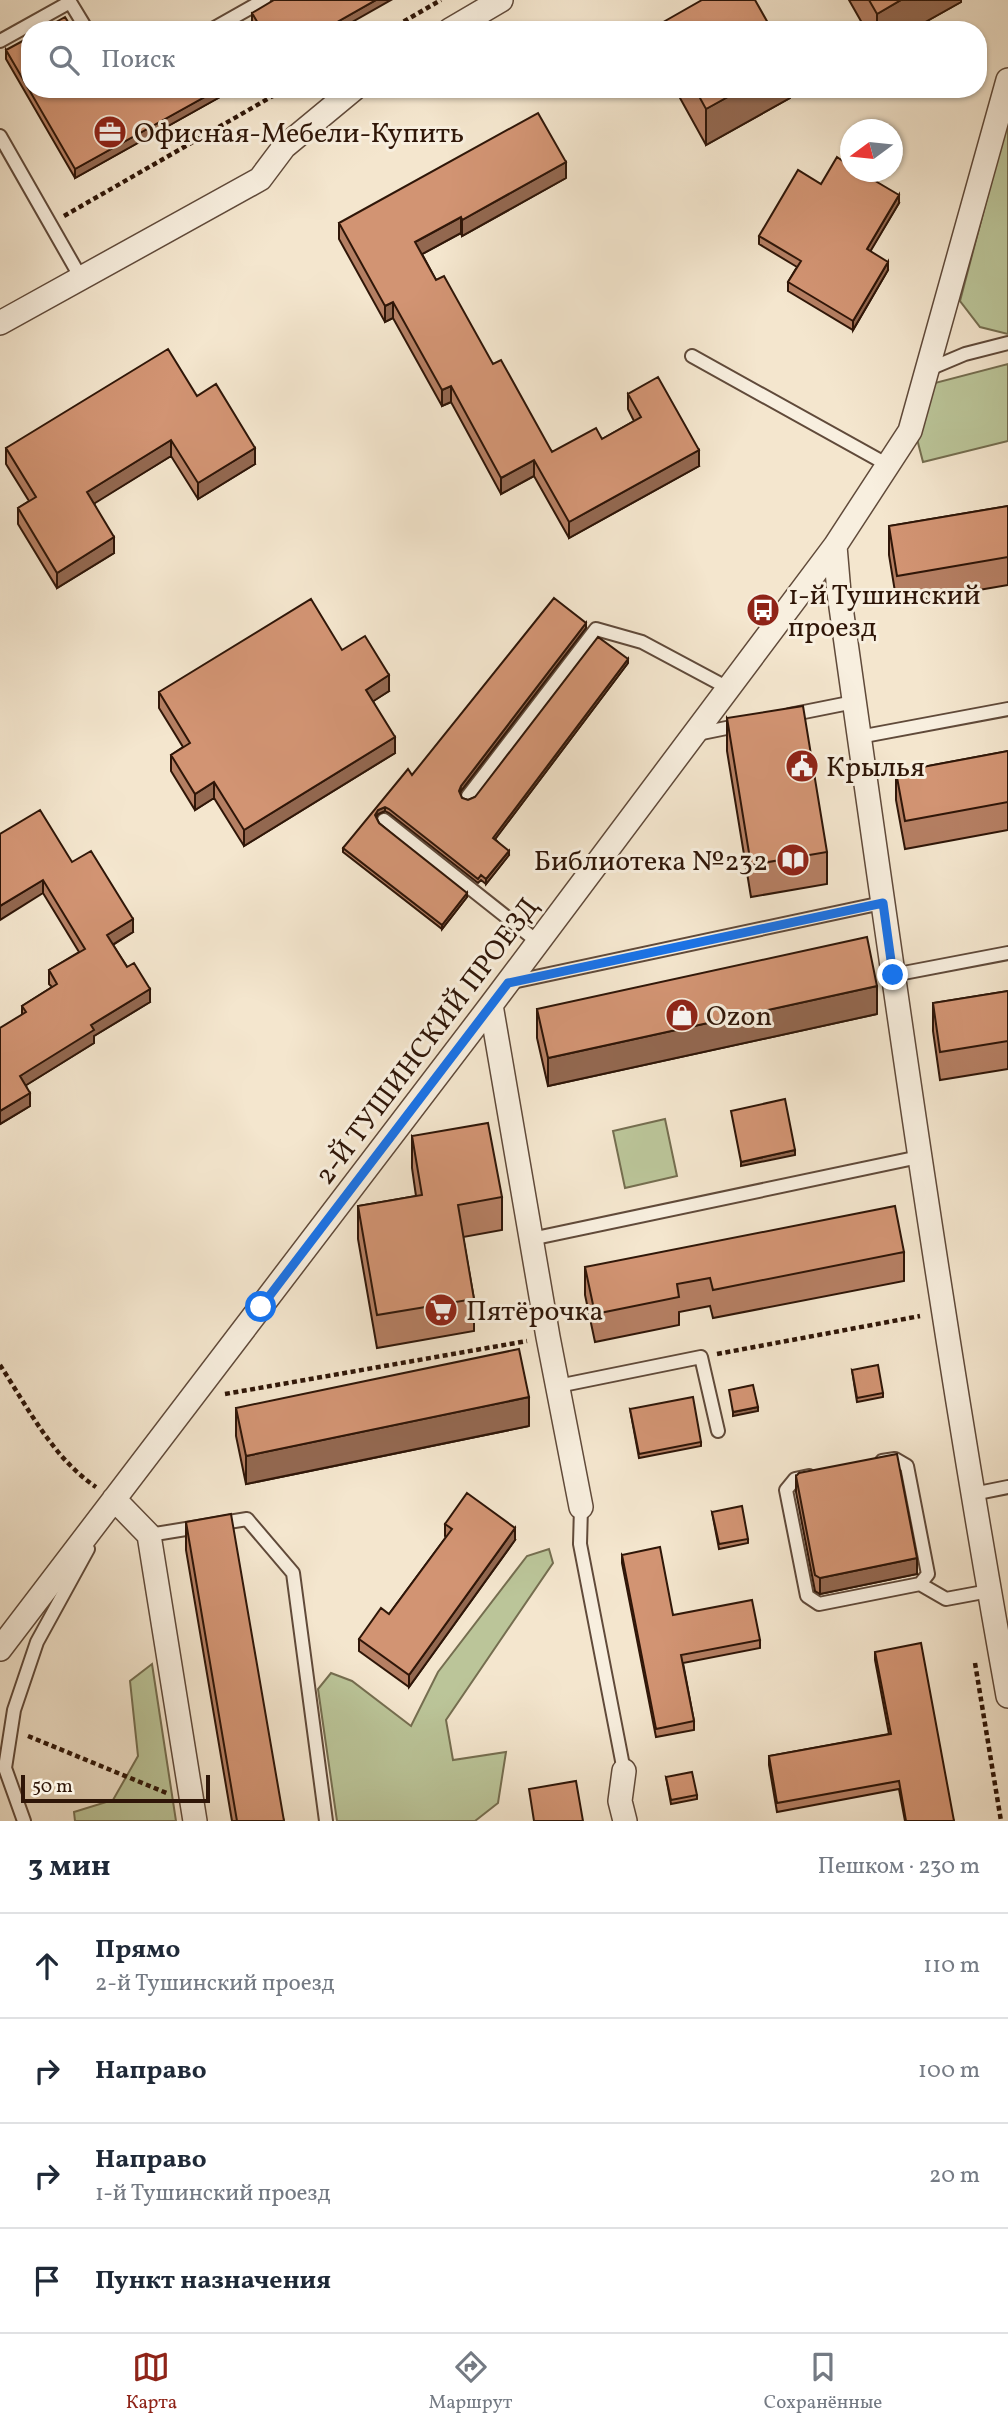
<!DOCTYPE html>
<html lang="ru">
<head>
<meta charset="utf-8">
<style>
	body { margin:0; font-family:Vollkorn,serif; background:#f2f2f3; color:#1f2937 }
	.compass { position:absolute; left:840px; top:119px; width:63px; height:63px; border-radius:50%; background:#fff; box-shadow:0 2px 5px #0004; rotate:255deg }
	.scale { position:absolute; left:21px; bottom:18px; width:189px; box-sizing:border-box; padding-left:7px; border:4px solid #2f1608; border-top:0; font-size:19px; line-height:24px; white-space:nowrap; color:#2f1608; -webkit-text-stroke:5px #f8efdf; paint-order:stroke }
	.stop { position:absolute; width:21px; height:21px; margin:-16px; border:5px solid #1a73e8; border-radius:50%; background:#fff }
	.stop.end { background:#1a73e8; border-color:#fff; box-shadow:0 2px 7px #0008 }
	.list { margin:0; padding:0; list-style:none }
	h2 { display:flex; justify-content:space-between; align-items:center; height:91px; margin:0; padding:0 28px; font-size:30px }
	h2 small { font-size:23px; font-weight:400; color:#747a83 }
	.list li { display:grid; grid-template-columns:46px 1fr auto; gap:21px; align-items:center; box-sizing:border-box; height:105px; padding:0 28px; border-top:2px solid #e0e1e3 }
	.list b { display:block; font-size:26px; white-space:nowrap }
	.list p { margin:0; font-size:23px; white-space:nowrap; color:#747a83 }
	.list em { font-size:23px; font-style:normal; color:#747a83 }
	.icon { flex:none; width:38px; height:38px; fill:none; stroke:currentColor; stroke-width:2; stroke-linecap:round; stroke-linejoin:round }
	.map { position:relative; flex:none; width:1008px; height:1821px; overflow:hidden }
	.search { position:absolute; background:#fff; box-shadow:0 2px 5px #0004; left:21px; right:21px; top:21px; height:77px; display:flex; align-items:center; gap:18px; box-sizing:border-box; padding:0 24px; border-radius:28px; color:#747a83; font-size:26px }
	.sheet { height:511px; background:#fff }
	nav { display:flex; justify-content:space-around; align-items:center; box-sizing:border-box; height:98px; border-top:2px solid #e0e1e3; background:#fff; font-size:19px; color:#747a83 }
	nav a { display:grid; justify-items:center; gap:4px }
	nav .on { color:#8f2418 }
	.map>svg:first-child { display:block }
	.green { fill:#bbc599; stroke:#756e50; stroke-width:2 }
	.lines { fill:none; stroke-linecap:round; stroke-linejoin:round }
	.lane-casing { stroke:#604a3a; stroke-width:16 }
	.street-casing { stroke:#604a3a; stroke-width:26 }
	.path { stroke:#2f1608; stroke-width:4.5; stroke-dasharray:5 3.5; stroke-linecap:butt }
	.lane { stroke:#f8efdf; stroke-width:12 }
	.street { stroke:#f8efdf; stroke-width:23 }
	.wall { fill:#b57f63; stroke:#2f1608; stroke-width:2 }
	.shaded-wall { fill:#936850; stroke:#2f1608; stroke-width:2 }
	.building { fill:#d29473; stroke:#2f1608; stroke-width:2 }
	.route { stroke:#1a73e8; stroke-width:9 }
	.labels { text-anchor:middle; stroke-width:6; stroke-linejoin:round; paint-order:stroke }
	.poi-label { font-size:28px; fill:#2f1608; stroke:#f8efdf; text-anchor:start }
	.street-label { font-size:28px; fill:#2f1608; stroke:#f8efdf }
</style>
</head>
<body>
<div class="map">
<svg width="1008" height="1821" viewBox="0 0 1008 1821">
	<rect width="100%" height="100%" fill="#f4e6ce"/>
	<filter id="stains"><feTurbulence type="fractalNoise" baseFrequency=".00286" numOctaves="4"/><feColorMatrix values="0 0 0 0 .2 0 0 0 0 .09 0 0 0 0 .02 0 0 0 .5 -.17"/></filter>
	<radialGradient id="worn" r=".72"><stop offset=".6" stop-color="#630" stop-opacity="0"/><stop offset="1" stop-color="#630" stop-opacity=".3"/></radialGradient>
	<!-- green -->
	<path class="green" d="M1008 118V334L980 327 960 301Z
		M1008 364V441L923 462 916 435 931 384Z
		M665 1119 677 1176 625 1188 613 1131Z
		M549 1549 553 1563 446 1720 453 1760 506 1752 498 1803 475 1821H337L318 1689 331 1673 352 1681 411 1726 438 1672 527 1556Z
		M152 1664 176 1821H75L74 1812 113 1800 138 1756 130 1681Z"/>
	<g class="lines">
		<defs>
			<path id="lane" d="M211 30 264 0
				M0 41 70 2 87 30
				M0 136 81 278
				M692 356 888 465
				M927 370 965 354 1008 343
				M789 715 854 702
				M697 734 741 725
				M859 737 1008 709
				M468 796 596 629 642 642 728 688
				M384 820 538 942
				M893 975 1008 953
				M508 983 882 903
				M531 1239 919 1157
				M558 1386 701 1357 718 1431
				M882 1461 895 1459 907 1466 928 1574 920 1584
				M809 1476 795 1479 786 1490 807 1596 819 1604 920 1584 946 1599 989 1591
				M973 1494 1008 1487
				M581 1507 580 1544 624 1771
				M149 1535 247 1519 293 1573 326 1821
				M24 1821 5 1768 14 1710 37 1642 88 1549"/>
			<path id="street" d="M450 30 501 0
				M0 323 260 179 284 147 354 89
				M835 546 839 593C891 962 942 1330 1008 1696
				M491 1005 548 1337 581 1507
				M114 1499 149 1535 195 1821
				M0 1649 491 1005 835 546 910 431 1008 80
				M624 1771 620 1801 625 1821"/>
		</defs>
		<!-- lane casing -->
		<use href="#lane" class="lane-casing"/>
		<!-- street casing -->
		<use href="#street" class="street-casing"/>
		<!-- path -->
		<path class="path" d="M389 30 441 0
			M64 216 285 89
			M717 1354 920 1316
			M0 1365C28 1408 53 1458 96 1487
			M225 1394 527 1341
			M975 1663 1001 1821
			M28 1736 169 1794"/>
		<!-- lane -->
		<use href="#lane" class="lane"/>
		<!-- street -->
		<use href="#street" class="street"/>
	</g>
	<!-- wall -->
	<path class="wall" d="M849 0H961V2L911 30H866Z
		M252 13 338 30H257L252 21Z
		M6 50 30 89H220V97L75 178 6 59Z
		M675 89H790V98L706 145Z
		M566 178 462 236 461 233 422 254 436 280 552 452 602 439 634 421 628 409V394L699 466 569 538 534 476 501 494 451 402 442 406 393 318 385 322 339 239V223Z
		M821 184 899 203 870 251 888 270 853 330 788 291V282L797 267 759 244V236Z
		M197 396 255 464 198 499 171 456 94 503 114 553 57 588 18 524V508L29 501 6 464V448Z
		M1008 506V585L897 604 889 555V526Z
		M586 628 461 791 460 793 462 798 468 800 475 797 628 663 495 839 509 855 486 884 481 880 478 883 389 813 385 811 378 814 376 817 379 823 467 897 442 929 343 852V848L412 775Z
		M342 650 389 691 373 701 395 753 244 846 214 798 195 810 171 771V755L183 747 159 708V692Z
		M727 718 827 852V884L751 897 727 751Z
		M1008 751V830L905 849 896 800V772Z
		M0 834 72 862 133 932 113 945 150 1002 94 1036V1043L26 1085 30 1106 0 1124 22 1015V1006L52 987 49 984V970L79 952 43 893Z
		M1008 991V1069L940 1080 933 1031V1003Z
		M537 1009 877 1014 548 1086 537 1038Z
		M412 1136 502 1197V1230L463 1237 474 1299V1331L377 1348 358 1239V1206L416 1196 412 1168Z
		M904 1252V1281L713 1318 710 1306 679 1312V1325L595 1342 585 1295V1267Z
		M852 1370 883 1393V1397L857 1402Z
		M236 1408 529 1426 246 1484 236 1436Z
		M630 1409 701 1442V1446L639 1458Z
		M796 1476 917 1574 820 1594 815 1591 796 1492Z
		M712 1512 748 1539V1543L719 1549Z
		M186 1522 284 1821H232L186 1550Z
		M445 1524 515 1540 409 1687 359 1651V1639L389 1614 446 1537 445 1536Z
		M622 1555 673 1615 760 1640V1648L683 1663 694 1721V1730L656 1737 622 1563Z
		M875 1652 954 1821H905L899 1789 777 1812 769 1765V1756L889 1734 875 1660Z
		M666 1777 697 1795V1799L671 1804Z"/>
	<!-- shaded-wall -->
	<path class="shaded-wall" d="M376 0H391L338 30H323Z
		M901 0H961V2L911 30H877V14Z
		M219 89H220V97L75 178V169Z
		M742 89H790V98L706 145V109Z
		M566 162V178L462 236V220Z
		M899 195V203L867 257V249Z
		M461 217V233L415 258V242Z
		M888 262V270L853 330V321Z
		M393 302V318L385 322V306Z
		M451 386V402L442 406V390Z
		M171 440V456L87 508V492Z
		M255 448V464L198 499V483Z
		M699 450V466L569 538V522Z
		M534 460V476L501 494V478Z
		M114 537V553L57 588V573Z
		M586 623V628L461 791 459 796 461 786Z
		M628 659V663L493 842V838Z
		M389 675V691L366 706V690Z
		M395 737V753L244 846V830Z
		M214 782V798L195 810V794Z
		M385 807V811L378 814 375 819V815L378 810Z
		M509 851V855L486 884V879Z
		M43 880V893L0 920V906Z
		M467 893V897L442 929V925Z
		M133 919V932L107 948V935Z
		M877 986V1014L548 1086V1058Z
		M150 989V1002L94 1036V1043L20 1089V1076L91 1025Z
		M30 1093V1106L0 1124V1111Z
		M795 1150V1155L741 1166V1162Z
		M529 1397V1426L246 1484V1456Z
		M758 1407V1411L733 1416V1412Z
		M515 1528V1540L409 1687V1675Z
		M917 1558V1574L820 1594V1578Z"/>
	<!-- building -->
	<path class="building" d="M274 0H376L323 30H262L252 13Z
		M702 0H755L772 30H661L658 25Z
		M869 0H901L877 14Z
		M65 17 73 30H42Z
		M30 37V89H219L75 169 6 50Z
		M695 89H742L706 109Z
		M538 113 566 162 462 220 461 217 415 242 436 280 444 276 493 364 501 360 552 452 596 428 602 439 641 417 628 394 658 377 699 450 569 522 534 460 501 478 451 386 442 390 393 302 385 306 339 223Z
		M837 157 850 166V172H860L899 195 867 249 888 262 853 321 788 282 801 261 759 236 798 170 821 184Z
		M168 349 197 396 216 384 255 448 198 483 171 440 87 492 114 537 57 573 18 508 36 497 6 448Z
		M1008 506V557L897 576 889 526Z
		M554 598 586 623 461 786 459 791 462 798 468 800 475 797 598 637 628 659 493 838 509 851 486 879 481 875 478 879 389 809 385 807 378 810 375 815 379 823 467 893 442 925 343 848 408 769 412 775Z
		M311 599 342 650 365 636 389 675 366 690 395 737 244 830 214 782 195 794 171 755 190 743 159 692Z
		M803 706 827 852 751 865 727 718Z
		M1008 751V802L905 821 896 772Z
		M40 810 72 862 91 851 133 919 107 935 127 967 134 963 150 989 91 1025 94 1030 20 1076 30 1093 0 1111V1028L26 1012 22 1006 57 984 49 970 85 949 43 880 0 906V834Z
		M867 937 877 986 548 1058 537 1009Z
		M1008 991V1041L940 1052 933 1003Z
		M785 1099 795 1150 741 1162 731 1111Z
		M488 1123 502 1197 458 1205 474 1299 377 1315 358 1206 422 1195 412 1136Z
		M895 1206 904 1252 713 1290 710 1278 677 1284 679 1297 595 1314 585 1267Z
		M519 1349 529 1397 246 1456 236 1408Z
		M878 1365 883 1393 857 1398 852 1370Z
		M753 1385 758 1407 733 1412 729 1390Z
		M693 1397 701 1442 639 1454 630 1409Z
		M897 1454 917 1558 820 1578 815 1575 796 1476 799 1473Z
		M467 1493 515 1528 409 1675 359 1639 381 1608 389 1614 452 1529 445 1524Z
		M742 1506 748 1539 719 1544 712 1512Z
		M231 1514 284 1821H237L186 1522Z
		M660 1547 673 1615 752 1600 760 1640 681 1655 694 1721 656 1729 622 1555Z
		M921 1643 954 1821H906L899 1781 777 1803 769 1756 891 1734 875 1652Z
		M692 1772 697 1795 671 1800 666 1777Z
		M576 1781 583 1821H534L529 1789Z"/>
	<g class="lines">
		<!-- route -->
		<path class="route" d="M261 1307 508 983 883 903 893 975"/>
	</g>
	<!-- icons -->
	<defs>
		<symbol id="office-disc" viewBox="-11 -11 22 22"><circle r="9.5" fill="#8f2418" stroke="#f8efdf"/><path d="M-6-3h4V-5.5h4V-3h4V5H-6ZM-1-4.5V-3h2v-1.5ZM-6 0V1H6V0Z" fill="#fff"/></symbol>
		<symbol id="bus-disc" viewBox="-11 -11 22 22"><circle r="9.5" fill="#8f2418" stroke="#f8efdf"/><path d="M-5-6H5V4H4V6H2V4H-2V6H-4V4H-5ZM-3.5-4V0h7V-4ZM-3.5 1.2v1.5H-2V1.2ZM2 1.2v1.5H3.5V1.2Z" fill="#fff"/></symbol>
		<symbol id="civic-disc" viewBox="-11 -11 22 22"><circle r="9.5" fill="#8f2418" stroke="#f8efdf"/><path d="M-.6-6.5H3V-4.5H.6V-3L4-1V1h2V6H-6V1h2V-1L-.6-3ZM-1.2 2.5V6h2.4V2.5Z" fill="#fff"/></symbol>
		<symbol id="library-disc" viewBox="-11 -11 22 22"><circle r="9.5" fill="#8f2418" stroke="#f8efdf"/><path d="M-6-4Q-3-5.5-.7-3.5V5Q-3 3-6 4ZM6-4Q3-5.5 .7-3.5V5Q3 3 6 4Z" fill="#fff"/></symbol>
		<symbol id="shop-disc" viewBox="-11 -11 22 22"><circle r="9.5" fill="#8f2418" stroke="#f8efdf"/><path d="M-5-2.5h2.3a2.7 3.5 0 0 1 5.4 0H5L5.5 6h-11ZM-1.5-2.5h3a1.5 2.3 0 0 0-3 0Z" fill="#fff"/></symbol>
		<symbol id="supermarket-disc" viewBox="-11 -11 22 22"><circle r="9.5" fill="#8f2418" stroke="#f8efdf"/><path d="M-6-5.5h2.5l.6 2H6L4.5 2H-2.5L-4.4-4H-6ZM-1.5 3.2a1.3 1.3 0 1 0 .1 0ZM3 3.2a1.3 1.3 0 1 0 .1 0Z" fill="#fff"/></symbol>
	</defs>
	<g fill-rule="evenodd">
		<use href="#office-disc" x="91" y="113" width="38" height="38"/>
		<use href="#bus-disc" x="744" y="591" width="38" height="38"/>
		<use href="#civic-disc" x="783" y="747" width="38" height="38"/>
		<use href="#library-disc" x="774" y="841" width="38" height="38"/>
		<use href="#shop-disc" x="663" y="996" width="38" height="38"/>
		<use href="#supermarket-disc" x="422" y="1291" width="38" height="38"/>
	</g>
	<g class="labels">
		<!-- poi labels -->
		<g class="poi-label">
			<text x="134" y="142">Офисная-Мебели-Купить</text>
			<text x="788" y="604">1-й Тушинский<tspan x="788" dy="32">проезд</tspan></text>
			<text x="826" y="776">Крылья</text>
			<text x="768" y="870" text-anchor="end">Библиотека №232</text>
			<text x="706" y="1025">Ozon</text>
			<text x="466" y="1320">Пятёрочка</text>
		</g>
		<!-- street labels -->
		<g class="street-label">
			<text transform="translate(426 1040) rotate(-53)" y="10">2-Й ТУШИНСКИЙ ПРОЕЗД</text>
		</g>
	</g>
	<rect width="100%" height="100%" filter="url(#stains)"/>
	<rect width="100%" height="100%" fill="url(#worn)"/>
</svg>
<svg class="compass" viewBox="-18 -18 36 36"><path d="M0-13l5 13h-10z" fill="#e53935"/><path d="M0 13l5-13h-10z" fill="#747a83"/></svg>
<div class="scale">50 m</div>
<div class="stop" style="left:261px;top:1307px"></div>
<div class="stop end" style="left:893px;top:975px"></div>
<div class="search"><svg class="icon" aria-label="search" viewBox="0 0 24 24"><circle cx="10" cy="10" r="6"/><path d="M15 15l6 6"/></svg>Поиск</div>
</div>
<section class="sheet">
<h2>3 мин<small>Пешком · 230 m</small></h2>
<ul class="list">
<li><svg class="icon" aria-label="ahead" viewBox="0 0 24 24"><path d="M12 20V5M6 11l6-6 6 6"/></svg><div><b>Прямо</b><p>2-й Тушинский проезд</p></div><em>110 m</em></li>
<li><svg class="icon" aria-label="right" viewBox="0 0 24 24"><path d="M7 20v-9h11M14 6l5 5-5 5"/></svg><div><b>Направо</b></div><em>100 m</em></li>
<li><svg class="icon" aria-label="right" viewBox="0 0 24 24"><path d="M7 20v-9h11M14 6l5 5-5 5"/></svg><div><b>Направо</b><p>1-й Тушинский проезд</p></div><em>20 m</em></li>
<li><svg class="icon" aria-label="arrive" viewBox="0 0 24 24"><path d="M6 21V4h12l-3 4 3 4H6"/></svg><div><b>Пункт назначения</b></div></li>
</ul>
</section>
<nav>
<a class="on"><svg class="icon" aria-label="map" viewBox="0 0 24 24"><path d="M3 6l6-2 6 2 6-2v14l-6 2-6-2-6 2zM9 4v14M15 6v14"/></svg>Карта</a>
<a><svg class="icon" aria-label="directions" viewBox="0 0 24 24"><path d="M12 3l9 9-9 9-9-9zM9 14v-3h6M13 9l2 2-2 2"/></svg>Маршрут</a>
<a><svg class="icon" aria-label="saved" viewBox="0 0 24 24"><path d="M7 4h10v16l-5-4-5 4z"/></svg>Сохранённые</a>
</nav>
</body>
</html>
